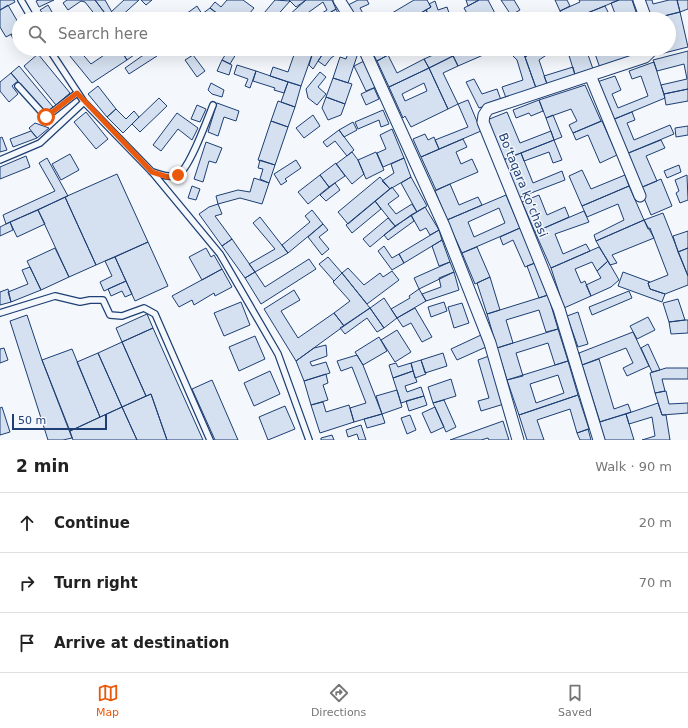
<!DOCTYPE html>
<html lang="en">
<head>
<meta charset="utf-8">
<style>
	body { margin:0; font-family:"DejaVu Sans",sans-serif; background:#f6f6f6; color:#222 }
	.scale { position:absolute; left:12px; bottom:10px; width:95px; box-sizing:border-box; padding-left:4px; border:2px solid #1d3f73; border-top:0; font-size:11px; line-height:14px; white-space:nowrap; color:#1d3f73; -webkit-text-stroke:3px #f4f7fb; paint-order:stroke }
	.stop { position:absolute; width:12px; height:12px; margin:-9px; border:3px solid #ea580c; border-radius:50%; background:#fff }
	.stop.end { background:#ea580c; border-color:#fff; box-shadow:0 1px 4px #0008 }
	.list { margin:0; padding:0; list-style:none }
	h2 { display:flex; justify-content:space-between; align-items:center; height:52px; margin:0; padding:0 16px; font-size:17px }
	h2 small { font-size:13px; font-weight:400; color:#767676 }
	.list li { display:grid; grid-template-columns:26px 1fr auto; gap:12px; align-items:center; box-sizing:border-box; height:60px; padding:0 16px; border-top:1px solid #e0e0e0 }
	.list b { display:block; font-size:15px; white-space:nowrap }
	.list em { font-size:13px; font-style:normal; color:#767676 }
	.icon { flex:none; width:22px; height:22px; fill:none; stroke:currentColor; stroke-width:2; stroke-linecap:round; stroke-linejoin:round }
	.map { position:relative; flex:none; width:688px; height:440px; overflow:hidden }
	.search { position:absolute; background:#fff; box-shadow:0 4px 16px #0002; left:12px; right:12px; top:12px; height:44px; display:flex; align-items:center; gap:10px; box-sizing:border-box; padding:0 14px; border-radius:22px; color:#767676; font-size:15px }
	.sheet { height:232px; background:#fff }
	nav { display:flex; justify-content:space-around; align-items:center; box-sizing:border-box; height:56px; border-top:1px solid #e0e0e0; background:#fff; font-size:11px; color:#767676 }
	nav a { display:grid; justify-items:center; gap:2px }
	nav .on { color:#ea580c }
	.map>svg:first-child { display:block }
	.building { fill:#d5e0f0; stroke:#1d3f73; fill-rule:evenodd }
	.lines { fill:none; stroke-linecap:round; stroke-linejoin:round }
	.lane-casing { stroke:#1d3f73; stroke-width:8 }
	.street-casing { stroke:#1d3f73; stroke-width:13 }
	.lane { stroke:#f4f7fb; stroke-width:5.5 }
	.street { stroke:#f4f7fb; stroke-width:11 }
	.route { stroke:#ea580c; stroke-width:5 }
	.labels { text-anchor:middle; stroke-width:3; stroke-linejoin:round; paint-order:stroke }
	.street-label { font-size:12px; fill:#1d3f73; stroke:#f4f7fb }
</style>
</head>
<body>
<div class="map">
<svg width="688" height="440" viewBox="0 0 688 440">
	<rect width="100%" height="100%" fill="#f4f7fb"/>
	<!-- building -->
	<path class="building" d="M0 0H14L15 2 0 10Z
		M39 0H54L39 7 36 1Z
		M67 0H95L109 19H92L96 16 85 2 81 1 68 10 63 3Z
		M95 0H105L113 14 108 17Z
		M124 0H139L118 19 111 12Z
		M141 0H152L146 5Z
		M227 0H243L254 8 245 19H225L210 8 215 2 221 7Z
		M275 0 290 1 274 19H259Z
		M289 0H306L296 7Z
		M306 0H332L336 9 319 19 317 16 327 10 323 2 302 17 304 19H292L289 15Z
		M358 0H367L369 4 360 8 366 19H355L348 5Z
		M414 0H427L431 7 410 19H382Z
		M466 0H479L468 6Z
		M479 0H488L498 19H470L464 8Z
		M501 0H514L520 10 511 15Z
		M555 0H567L570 6 560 11Z
		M579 0H619L573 19H563L560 11 580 2Z
		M619 0H632L638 18 617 19 611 3Z
		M642 0H652L653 4 669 0H677L680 12 652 19 651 15 646 16Z
		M677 0H688V9L680 12Z
		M435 1 438 10 447 7 451 19H431L426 10 431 7 429 4Z
		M8 5 19 24V30L6 37 0 27V10Z
		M48 5 52 12 45 16 40 10Z
		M197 6 202 14 195 19H179Z
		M605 6 609 14 596 19H590L587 13Z
		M210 8 223 18 195 19 202 14Z
		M336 9 340 18 320 19Z
		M426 10 431 19H411Z
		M52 12 57 19H46L44 17Z
		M680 12 688 47 660 54 659 49H669V19H652Z
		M19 30V49L11 35Z
		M67 49H78L91 64 113 49H120L127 60 92 83 65 50Z
		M120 49H140L141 50 127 60Z
		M152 49 157 56 129 74 125 68Z
		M229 49H239L230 64 222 60Z
		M296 49H314L301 86 270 76 273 67 288 72Z
		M314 49H326L313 69 309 65Z
		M326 49H344L331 58 325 66 318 61Z
		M370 49H388L390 54 377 61Z
		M439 49H450L453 56 429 68 424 59 440 52Z
		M450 49H461L463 54 478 49 481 56 458 66Z
		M478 49H494L481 56Z
		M498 49H520L525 57 536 88 506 98 502 87 523 80 517 60 509 52 501 55Z
		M520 49H538L525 57Z
		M538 49H545L548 54 539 60 547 84 536 88 525 57Z
		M567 49H586L593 69 575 75Z
		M600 49H648L649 51 600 68 594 51Z
		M349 50 358 53 348 83 333 78 340 57 346 59Z
		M688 51V89L664 94 661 85 687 79 684 64 657 71 653 60Z
		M38 54 70 93 56 105 24 66Z
		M193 55 205 71 197 77 185 60Z
		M388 55 397 73 424 59 429 68 389 87 377 61Z
		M453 56 458 66 443 73 458 104 448 109 429 68Z
		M222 60 232 65 229 75 217 71Z
		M364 61 376 87 366 91 354 66Z
		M654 62 665 98 612 120 597 82 615 76 621 90 612 94 618 108 648 96 641 76 632 79 629 71Z
		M237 65 256 71 250 88 245 86 248 79 234 74Z
		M19 66 53 107 45 114 11 73Z
		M573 67 575 75 547 84 544 76Z
		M429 68 448 109 411 127 405 116 403 118 389 87ZM424 83 427 91 405 101 402 94Z
		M256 71 288 82 284 93 274 90 275 88 253 81Z
		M320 72 326 77 318 87 326 94 317 105 308 98 306 89Z
		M11 73 18 81 12 86 18 94 9 102 0 91V82Z
		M333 78 352 84 345 104 326 97Z
		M474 79 482 94 497 89 501 100 479 108 466 82Z
		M288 82 301 86 295 107 281 102Z
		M211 83 224 90 222 97 212 94 208 90Z
		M585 85 601 121 573 133 569 125 577 121 571 109 546 118 539 100Z
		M98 86 116 109 107 117 88 94Z
		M374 88 379 99 366 105 361 94Z
		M688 89V101L666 105 664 94Z
		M326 97 345 104 341 115 328 120 322 108Z
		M159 98 167 106 140 132 132 124Z
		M468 100 481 131 439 149 435 140 468 127 458 104Z
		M539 100 543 111 531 116 529 113 516 118 513 110Z
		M278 101 295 107 288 127 271 121Z
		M217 103 239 111 236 121 224 117 218 136 208 132Z
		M197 105 206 109 200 122 191 119Z
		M116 109 126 119 134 111 139 117 123 133 107 117Z
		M383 110 389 124 381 127 379 120 358 129 355 122Z
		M86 112 108 139 96 149 74 122Z
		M507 112 520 143 551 131 554 140 503 160 487 120Z
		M632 112 635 120 627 123 634 140 670 125 674 134 626 154 612 120Z
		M177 113 198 128 192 140 178 129 161 151 153 145Z
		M313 115 320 126 304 138 296 128Z
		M553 115 562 137 554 140 546 118Z
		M271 121 288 127 275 165 258 160Z
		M602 121 617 155 600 163 588 135 576 140 573 133Z
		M353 122 357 130 344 137 339 130Z
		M35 123 49 128 37 138 29 128Z
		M688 126V135L676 137 675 128Z
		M392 129 404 158 383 167 377 153 386 149 380 135Z
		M339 130 354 150 347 156 335 141 327 147 323 142Z
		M31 131 37 138 13 147 10 139Z
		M425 134 428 140 434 137 439 149 421 157 413 139Z
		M2 137 7 150 0 152V138Z
		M463 139 467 147 456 152 461 164 472 159 478 172 436 190 421 157Z
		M554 140 562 160 553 163 549 152 524 161 521 153Z
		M661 140 665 148 646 156 657 181 640 188 626 154Z
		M206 142 222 148 216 163 209 161 203 182 194 179Z
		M352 152 358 160 364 174 352 184 336 164Z
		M376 152 384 170 366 179 358 160Z
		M521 153 533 183 562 171 565 180 518 198 503 160Z
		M70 154 79 170 61 180 52 164Z
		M26 156 30 167 0 179V167Z
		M47 158 68 196 6 224 3 215 55 191 39 163Z
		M404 158 411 177 390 189 382 181 394 173 391 164Z
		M260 160 275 165 269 183 260 179 263 169 258 168Z
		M296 160 301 168 285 179 287 181 281 185 274 174Z
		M336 163 345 176 329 187 320 175Z
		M679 165 681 172 667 178 664 171Z
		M582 170 591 189 625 175 629 186 582 206 569 176Z
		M117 174 148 242 96 265 65 197Z
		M320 175 329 187 308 204 298 192Z
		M687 175 688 200 680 203 676 193 679 191 675 180Z
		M380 177 390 189 348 224 338 212Z
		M411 177 427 206 417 212 401 183Z
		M254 178 269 183 262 204 240 198 218 204 216 196 238 190 250 192Z
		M661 179 672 206 651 215 640 188Z
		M335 183 340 190 326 201 320 195Z
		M450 184 459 205 478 197 482 205 447 220 435 191Z
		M192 186 200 189 196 200 188 198Z
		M629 186 644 220 596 241 594 235 624 220 618 204 587 217 582 206Z
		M392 187 399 196 388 204 396 214 412 204 417 212 395 226 375 201Z
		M506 195 520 228 462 253 447 220ZM499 208 505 223 474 237 468 222Z
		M539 195 547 215 565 207 569 217 535 232 522 202Z
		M65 197 96 265 69 277 38 210Z
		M375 201 381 209 352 233 346 225Z
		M218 204 222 214 215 216 232 239 222 246 199 214 209 207Z
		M425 207 439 230 430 235 426 228 420 231 411 215Z
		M38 210 45 224 17 237 10 222Z
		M312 210 323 224 288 253 282 245 310 222 305 216Z
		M584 211 589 222 555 234 563 254 586 244 590 251 551 268 535 232Z
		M663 213 688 276V285L665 294 650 289 648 283 668 275 650 228 648 229 644 220Z
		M411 215 414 221 388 240 384 235Z
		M260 217 288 253 255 272 249 264 275 249 253 223Z
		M388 218 395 226 370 247 363 239Z
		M644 220 654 238 612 255 617 263 610 265 596 241Z
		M10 222 13 230 0 236V227Z
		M323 224 328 230 319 237 329 249 322 255 308 237Z
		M520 228 535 263 525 267 513 240 503 245 500 237Z
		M439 230 442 240 404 263 399 254Z
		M688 231V248L678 252 673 236Z
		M232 239 255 272 245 278 222 246Z
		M442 240 450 262 439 266 432 246Z
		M148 242 168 286 135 301 115 257Z
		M384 246 392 258 399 254 404 263 392 270 378 251Z
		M477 247 490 277 475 284 462 253Z
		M599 247 608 261 597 271 592 262 575 269 581 283 585 281 591 296 564 308 551 268Z
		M55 248 69 277 41 290 27 261Z
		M206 248 211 257 214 255 222 269 202 280 189 257Z
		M688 248V276L678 252Z
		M115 257 126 281 104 291 100 282 112 276 105 261Z
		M328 257 342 273 334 281 319 264Z
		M309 259 316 269 261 304 245 278 255 272 265 287Z
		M608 261 619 280 611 287 591 296 586 285 601 278 597 271Z
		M450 262 454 272 419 289 414 278Z
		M535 263 548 295 539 298 527 266Z
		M30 267 41 290 11 302 8 292 28 284 22 270Z
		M348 268 364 285 380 273 383 277 392 271 399 280 367 304 342 273Z
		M222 269 232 287 215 296 214 293 194 305 192 300 179 307 172 296Z
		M454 272 459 290 426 301 422 294 441 287 439 278Z
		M623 272 650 282 648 283 650 289 665 294 662 302 618 286Z
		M342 273 370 308 344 326 334 313 350 301 333 282Z
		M490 277 500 310 487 314 477 283Z
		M126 281 132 294 125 297 122 291 111 296 108 289Z
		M8 289 11 302 0 305V292Z
		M419 289 426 301 397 318 391 309 410 298 409 296Z
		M294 290 300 300 281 311 298 338 334 313 344 326 296 361 264 309Z
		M629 291 632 298 592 315 589 307Z
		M548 295 558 329 546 332 539 310 506 320 513 343 497 348 487 314Z
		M384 298 397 318 384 328 370 308Z
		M678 299 685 320 669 322 663 303Z
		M241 302 250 325 224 336 214 313Z
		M444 302 447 311 431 317 428 307Z
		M462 303 469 323 454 328 448 307Z
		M370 308 384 328 377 332 367 318 345 334 340 328Z
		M415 308 432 337 422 342 411 323 403 327 397 318Z
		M578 312 588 344 578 347 567 316Z
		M147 314 153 328 122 342 116 328Z
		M27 315 42 360 72 438 63 440H48L10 321Z
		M648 317 655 330 637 339 630 326Z
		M685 320H688V333L671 334 669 322Z
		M153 328 177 382 203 440H167L151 394 146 396 122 342Z
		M558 329 568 361 555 365 548 343 516 353 523 376 507 380 497 348Z
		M397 330 411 352 395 362 381 340Z
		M633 332 649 366 627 376 623 368 633 363 626 348 582 365 579 353Z
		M481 335 486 347 457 360 451 349Z
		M255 336 265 359 239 371 229 347Z
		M379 337 387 351 363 365 355 352Z
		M122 342 146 396 122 407 98 353Z
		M648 344 660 370 652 372 641 348Z
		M326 345 327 356 310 362 312 366 326 362 330 373 304 381 296 361 314 348Z
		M4 348 8 360 0 363V349Z
		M72 349 100 417 70 431 42 360Z
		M98 353 122 407 100 417 77 362Z
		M443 353 447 366 425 373 421 360Z
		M357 355 363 365 382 414 354 422 350 408 366 403 352 367 341 371 337 361Z
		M489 356 504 404 481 411 478 401 489 398 478 360Z
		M599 359 614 409 628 404 631 412 600 422 582 365Z
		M421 360 426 374 415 378 411 363Z
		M568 361 578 395 519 415 507 380ZM558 375 564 393 536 403 530 384Z
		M396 363 398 367 411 363 413 371 393 378 389 365Z
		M666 368H688V379H662L665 391 655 393 650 373Z
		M270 371 280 394 254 406 244 383Z
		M413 371 417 382 405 386 407 392 421 387 424 396 401 403 393 378Z
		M326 374 328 383 323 385 328 400 311 405 304 381Z
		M451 379 456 396 433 403 428 387Z
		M212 380 238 440H215L192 389Z
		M397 390 402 407 382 414 376 396Z
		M666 391 669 404 688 403V413L662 415 655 393Z
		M151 394 167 440H137L122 407Z
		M578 395 589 429 577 433 570 409 537 420 544 440H527L519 415Z
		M424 396 427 405 409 411 406 401Z
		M444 400 456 427 446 432 433 403Z
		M323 402 326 412 349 405 354 422 320 433 311 405Z
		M658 403 662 415H666L670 440H642L655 436 652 417 629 424 626 414Z
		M285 406 295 429 268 440 259 417Z
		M2 407 10 432 0 435V408Z
		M122 407 137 440H73L70 431Z
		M435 407 444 427 431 433 422 413Z
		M382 414 385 423 367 428 364 419Z
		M626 414 634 440H604L599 422Z
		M410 415 416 430 407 434 401 418Z
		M503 421 509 440H489L488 438 481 440H450Z
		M361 425 366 440H359L357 434 348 437 346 430Z
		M588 429 591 440H580L577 433Z
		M332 435 334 440H321V438Z"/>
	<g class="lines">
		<defs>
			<path id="lane" d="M21 0 32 19
				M49 49 84 102 152 172 220 254 278 354 309 440
				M18 86 46 117 77 93
				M0 160 40 143 84 102
				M152 172C160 174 170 179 179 174 190 167 207 120 213 105
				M0 313 55 296 80 302 90 300H103L110 315 122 316 144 308 155 314 210 440"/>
			<path id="street" d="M339 0 351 19
				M639 0 646 19
				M364 49 444 226 490 343 518 440
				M590 75 640 196
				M599 440 559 309 483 122 484 115 488 109 645 57 653 49"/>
		</defs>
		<!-- lane casing -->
		<use href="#lane" class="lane-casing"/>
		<!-- street casing -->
		<use href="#street" class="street-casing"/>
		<!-- lane -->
		<use href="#lane" class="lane"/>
		<!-- street -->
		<use href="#street" class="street"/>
	</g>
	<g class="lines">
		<!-- route -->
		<path class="route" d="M46 117 77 93 152 172 168 177 178 175"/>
	</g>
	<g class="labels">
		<!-- street labels -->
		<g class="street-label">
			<text transform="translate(523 185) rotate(68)" y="4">Boʻtaqara koʻchasi</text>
		</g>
	</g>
</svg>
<div class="scale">50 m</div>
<div class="stop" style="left:46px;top:117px"></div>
<div class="stop end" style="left:178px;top:175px"></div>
<div class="search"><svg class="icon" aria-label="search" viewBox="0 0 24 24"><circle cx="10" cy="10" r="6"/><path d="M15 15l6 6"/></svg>Search here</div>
</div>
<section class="sheet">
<h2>2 min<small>Walk · 90 m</small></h2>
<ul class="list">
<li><svg class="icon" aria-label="ahead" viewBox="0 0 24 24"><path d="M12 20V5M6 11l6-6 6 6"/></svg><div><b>Continue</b></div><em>20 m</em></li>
<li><svg class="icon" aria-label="right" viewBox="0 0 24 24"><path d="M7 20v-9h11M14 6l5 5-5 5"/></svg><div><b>Turn right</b></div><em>70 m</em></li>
<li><svg class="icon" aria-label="arrive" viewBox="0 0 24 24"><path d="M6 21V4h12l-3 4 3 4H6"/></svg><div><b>Arrive at destination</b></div></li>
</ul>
</section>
<nav>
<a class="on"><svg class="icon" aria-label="map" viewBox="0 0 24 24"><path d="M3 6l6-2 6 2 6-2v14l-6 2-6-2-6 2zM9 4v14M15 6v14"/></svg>Map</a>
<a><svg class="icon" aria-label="directions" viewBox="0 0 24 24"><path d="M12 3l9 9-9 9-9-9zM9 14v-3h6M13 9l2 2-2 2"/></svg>Directions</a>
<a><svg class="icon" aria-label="saved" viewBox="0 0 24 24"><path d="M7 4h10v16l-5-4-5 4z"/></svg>Saved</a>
</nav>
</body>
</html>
